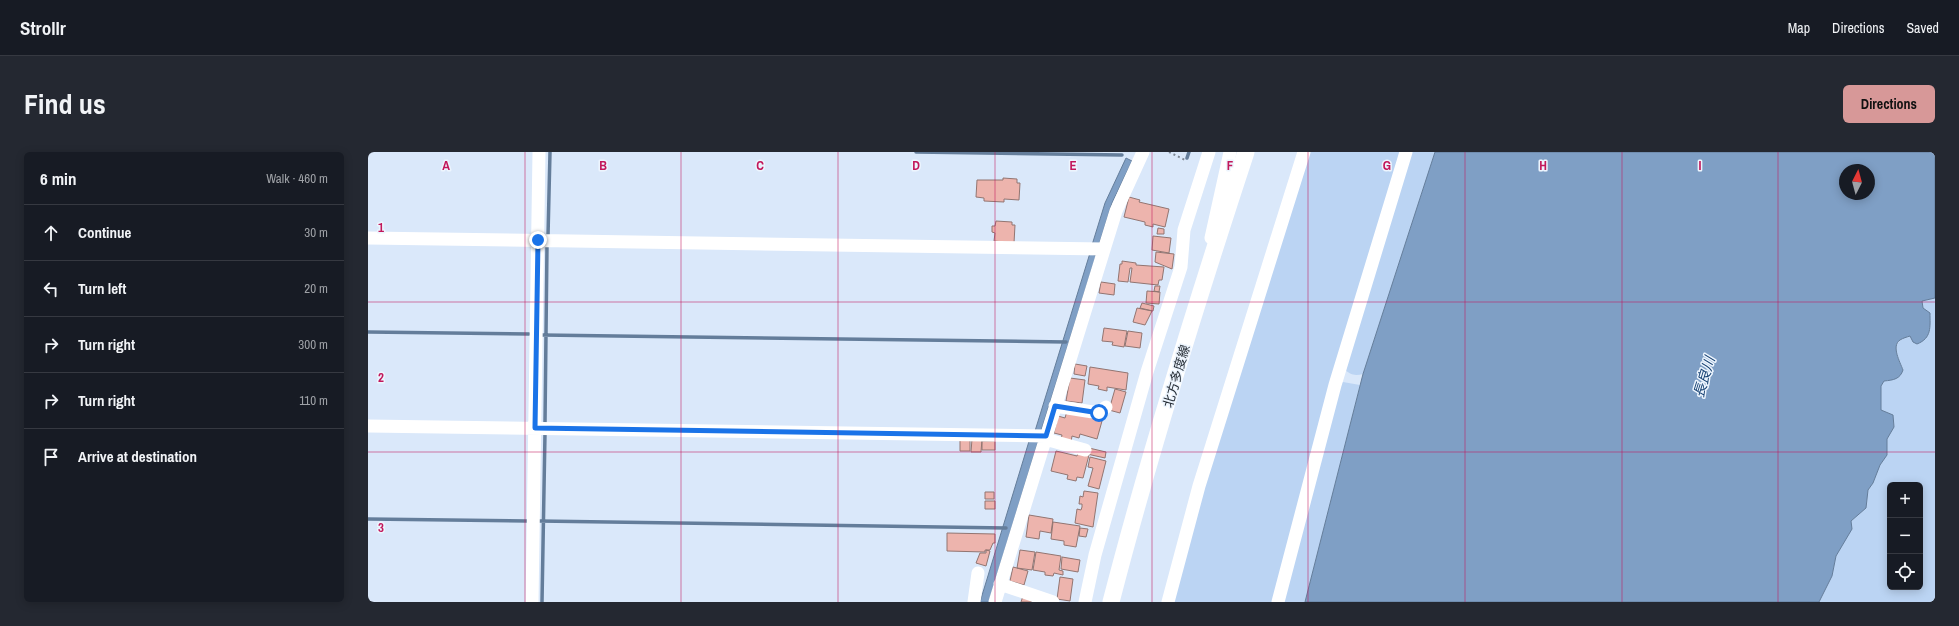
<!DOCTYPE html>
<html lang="en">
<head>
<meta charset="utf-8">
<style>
	body { margin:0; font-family:"Archivo Narrow","Noto Sans JP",sans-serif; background:#242831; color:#f1f3f6 }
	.controls { position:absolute; right:12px; bottom:12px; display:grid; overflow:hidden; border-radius:6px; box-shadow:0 2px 10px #0003 }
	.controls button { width:36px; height:36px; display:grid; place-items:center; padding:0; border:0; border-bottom:1px solid #363941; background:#171b24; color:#f1f3f6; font:20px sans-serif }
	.compass { position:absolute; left:1471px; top:12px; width:36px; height:36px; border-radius:50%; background:#171b24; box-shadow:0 2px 10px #0003; rotate:6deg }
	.stop { position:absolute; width:12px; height:12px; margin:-9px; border:3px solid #1a73e8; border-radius:50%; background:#fff }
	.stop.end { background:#1a73e8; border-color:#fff; box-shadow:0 1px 4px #0008 }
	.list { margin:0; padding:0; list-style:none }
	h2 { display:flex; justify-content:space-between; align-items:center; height:52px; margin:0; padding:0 16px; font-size:17px }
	h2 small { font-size:13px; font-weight:400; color:#9ea1a6 }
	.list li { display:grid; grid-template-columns:26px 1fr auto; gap:12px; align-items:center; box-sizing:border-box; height:56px; padding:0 16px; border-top:1px solid #363941 }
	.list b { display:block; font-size:15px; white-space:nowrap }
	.list em { font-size:13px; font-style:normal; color:#9ea1a6 }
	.icon { flex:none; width:22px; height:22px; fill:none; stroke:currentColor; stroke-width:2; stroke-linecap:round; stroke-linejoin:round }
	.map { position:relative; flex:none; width:1567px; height:450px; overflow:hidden; border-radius:6px }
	header { display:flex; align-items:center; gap:24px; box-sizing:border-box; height:56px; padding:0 20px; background:#171b24; border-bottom:1px solid #363941 }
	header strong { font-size:19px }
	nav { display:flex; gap:22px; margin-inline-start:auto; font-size:14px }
	.intro { display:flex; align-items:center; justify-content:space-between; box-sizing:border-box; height:96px; padding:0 24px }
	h1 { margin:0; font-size:28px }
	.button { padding:10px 18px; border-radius:6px; background:#d79898; color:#111; font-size:14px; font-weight:700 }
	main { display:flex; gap:24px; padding:0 24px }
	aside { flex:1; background:#171b24; border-radius:6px; box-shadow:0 2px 10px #0003 }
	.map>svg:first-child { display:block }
	.green { fill:#bbd4f3; fill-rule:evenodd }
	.water { fill:#7f9fc5; stroke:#647d9a; fill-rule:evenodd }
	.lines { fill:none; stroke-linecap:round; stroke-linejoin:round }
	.stream { stroke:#647d9a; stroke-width:3.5 }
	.building { fill:#edb4ad; stroke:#927571 }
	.path { stroke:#7d8794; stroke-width:2; stroke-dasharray:2 3; stroke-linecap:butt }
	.minor { stroke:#fff; stroke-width:13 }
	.major { stroke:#fff; stroke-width:17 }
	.route { stroke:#1a73e8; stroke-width:5 }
	.grid { fill:none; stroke:#c2185b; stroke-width:1; stroke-opacity:0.55 }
	.labels { text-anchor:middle; stroke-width:3; stroke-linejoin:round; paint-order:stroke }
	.street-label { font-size:13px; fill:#262d35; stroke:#edf5fe }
	.water-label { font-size:14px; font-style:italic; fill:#154072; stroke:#edf5fe }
	.grid-label { font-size:13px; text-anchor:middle; font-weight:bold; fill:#c2185b; stroke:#edf5fe; stroke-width:3; stroke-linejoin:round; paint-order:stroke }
</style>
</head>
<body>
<header>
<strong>Strollr</strong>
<nav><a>Map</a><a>Directions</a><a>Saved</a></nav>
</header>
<div class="intro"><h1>Find us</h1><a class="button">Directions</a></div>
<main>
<aside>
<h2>6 min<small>Walk · 460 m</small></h2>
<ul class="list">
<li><svg class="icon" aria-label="ahead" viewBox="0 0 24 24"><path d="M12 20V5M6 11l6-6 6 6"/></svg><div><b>Continue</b></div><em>30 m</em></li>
<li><svg class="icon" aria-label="left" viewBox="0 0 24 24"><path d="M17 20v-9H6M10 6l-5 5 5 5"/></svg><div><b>Turn left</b></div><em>20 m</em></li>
<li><svg class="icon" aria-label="right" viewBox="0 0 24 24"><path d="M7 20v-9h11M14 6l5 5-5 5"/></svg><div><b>Turn right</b></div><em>300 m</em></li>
<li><svg class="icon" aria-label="right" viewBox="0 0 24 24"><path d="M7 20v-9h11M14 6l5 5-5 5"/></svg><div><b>Turn right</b></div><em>110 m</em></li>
<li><svg class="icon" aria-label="arrive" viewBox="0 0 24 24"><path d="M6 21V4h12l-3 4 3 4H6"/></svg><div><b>Arrive at destination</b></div></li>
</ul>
</aside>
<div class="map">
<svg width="1567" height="450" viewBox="0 0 1567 450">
	<rect width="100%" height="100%" fill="#dae8fa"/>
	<!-- green -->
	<path class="green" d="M940 0H1034L906 450H805L836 335Z
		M1044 0H1067L995 222C987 224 981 223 976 216Z
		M1567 146V450H1451L1464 424 1468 404 1475 392 1483 369 1498 356 1500 338 1505 331 1512 313 1519 303V287L1526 275 1525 263 1513 258V234L1516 229 1523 228 1535 218C1532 210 1523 194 1533 188 1535 186 1539 185 1542 184L1555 156 1554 148ZM1522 333H1552V435H1522Z
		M975 230 992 233 937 450H916L971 232Z"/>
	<!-- water -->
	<path class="water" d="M1067 0H1567V146L1554 149 1555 156 1562 161C1562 175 1564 186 1549 192L1545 190 1542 184C1539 185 1535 186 1532 188 1523 194 1532 210 1535 218 1532 227 1526 228 1516 229L1513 234V258L1525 263 1526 275 1519 287V303L1512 313 1505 331 1500 338 1498 356 1483 369 1484 377 1468 404 1464 424 1451 450H937L995 222ZM1477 18H1501V42H1477Z
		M758 6 764 9 744 51 731 93H724L737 51Z
		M722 101 728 104 673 279H667Z
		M662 286 670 290 621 450H612Z"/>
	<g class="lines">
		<!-- stream -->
		<path class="stream" d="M548 0 754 3
			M819 6 821 0
			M180 84 182 0
			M0 180 161 182
			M174 183 698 190
			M177 271 179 93
			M0 367 159 369
			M171 369 638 376
			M174 450 177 281"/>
	</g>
	<!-- building -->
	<path class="building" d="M635 26 649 27V31H652L651 48 636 47V50L616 49V46L608 45 609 28H635Z
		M761 45 772 48 771 50 801 57 797 75 785 72V75L777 73V70L756 65Z
		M628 69 644 70V73H647L646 91 626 89 627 81 624 80V74H627Z
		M790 76 796 77V82H789Z
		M785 84 803 86 801 101 784 98Z
		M788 100 806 102 804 117 787 110Z
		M754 109 768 111V113L796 115 794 128H791L790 133 762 130 764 116H762L760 130 750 129 752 112H754Z
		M733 130 747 132 746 143 731 141Z
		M787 134H792L791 140 786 139Z
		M779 139 792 140 791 152 778 151Z
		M774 151 786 154 785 159 772 156Z
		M769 156 784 159 777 173 765 170Z
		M736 176 759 179 756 195 744 193 745 190 734 189Z
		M760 179 774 181 772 196 757 194Z
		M707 212 719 214 717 224 706 222Z
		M722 215 760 221 758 238 739 235V239L730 237 731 234 720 232Z
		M702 226 717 228 714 251 698 249Z
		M747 237 758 240 752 261 741 258Z
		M699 259 734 269 729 287 712 282 711 286 704 284 703 290 693 287 694 283 686 281 690 264 697 266Z
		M604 287H614L613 300H603Z
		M592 288H602V299H592Z
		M614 289H627V298H614Z
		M721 296 738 300 737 306 719 302Z
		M688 299 709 304 710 301 721 303 715 326 709 325 708 329 699 327 700 323 683 319Z
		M722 305 738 309 731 337 720 334 725 316 720 315Z
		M716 339 730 341 725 375 707 371 709 357 713 358 714 355V352H711L712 344 715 345Z
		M617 340H626V347H617Z
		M617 349H627V357H617Z
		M661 363 685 367 683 381 672 379 671 387 658 385Z
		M685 370 712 374 708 395 696 393V389L683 387Z
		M712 376 720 377 718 385 711 384Z
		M579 381 627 382V391H625L622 398H617V400L579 399Z
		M618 398 622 399 618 414 608 411 612 401H618Z
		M652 398 667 400 664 418 649 416Z
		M668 400 693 404 691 418 695 419V423L686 421 685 424 677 423V420L665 418Z
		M694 405 712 408 710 420 693 417Z
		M645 415 660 419 656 433 642 429Z
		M692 425 705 427 702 449 689 447Z
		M655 444 664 447 663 450H653Z"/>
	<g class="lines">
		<!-- path -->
		<path class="path" d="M801 0 817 8"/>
		<!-- minor -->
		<path class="minor" d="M0 86 736 97
			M843 86 862 0
			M687 254 731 261 738 255
			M0 274 678 284
			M677 287 717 298
			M632 432 685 450
			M164 450 171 0
			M606 450 610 421
			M627 450 748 59 775 0
			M717 450 727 403 779 220 813 115 816 78 841 0
			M800 450 831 334 936 0
			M910 450 967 233 1038 0"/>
		<!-- major -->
		<path class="major" d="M743 450C782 299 829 149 878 0"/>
	</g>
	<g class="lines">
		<!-- route -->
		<path class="route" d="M170 88 167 276 678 284 687 254 731 261"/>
	</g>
	<!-- grid -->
	<path class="grid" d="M157 0V450M313 0V450M470 0V450M627 0V450M784 0V450M940 0V450M1097 0V450M1254 0V450M1410 0V450M0 150H1567M0 300H1567"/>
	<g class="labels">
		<!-- street labels -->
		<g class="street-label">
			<text transform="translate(808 224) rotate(-74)" y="5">北方多度線</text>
		</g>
		<!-- water labels -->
		<g class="water-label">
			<text transform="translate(1336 225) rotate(-73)" y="5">長良川</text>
		</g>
	</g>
	<g class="grid-label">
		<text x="78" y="18">A</text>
		<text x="235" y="18">B</text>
		<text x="392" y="18">C</text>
		<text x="548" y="18">D</text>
		<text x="705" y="18">E</text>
		<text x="862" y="18">F</text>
		<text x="1019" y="18">G</text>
		<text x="1175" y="18">H</text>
		<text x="1332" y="18">I</text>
		<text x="13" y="80">1</text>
		<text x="13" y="230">2</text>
		<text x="13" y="380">3</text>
	</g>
</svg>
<div class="controls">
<button>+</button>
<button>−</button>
<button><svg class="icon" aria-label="locate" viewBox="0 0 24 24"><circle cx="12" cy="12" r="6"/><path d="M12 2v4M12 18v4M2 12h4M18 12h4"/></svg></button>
</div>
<svg class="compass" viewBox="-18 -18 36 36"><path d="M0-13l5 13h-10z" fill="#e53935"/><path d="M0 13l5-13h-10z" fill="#9ea1a6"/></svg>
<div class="stop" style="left:731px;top:261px"></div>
<div class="stop end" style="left:170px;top:88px"></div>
</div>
</main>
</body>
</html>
